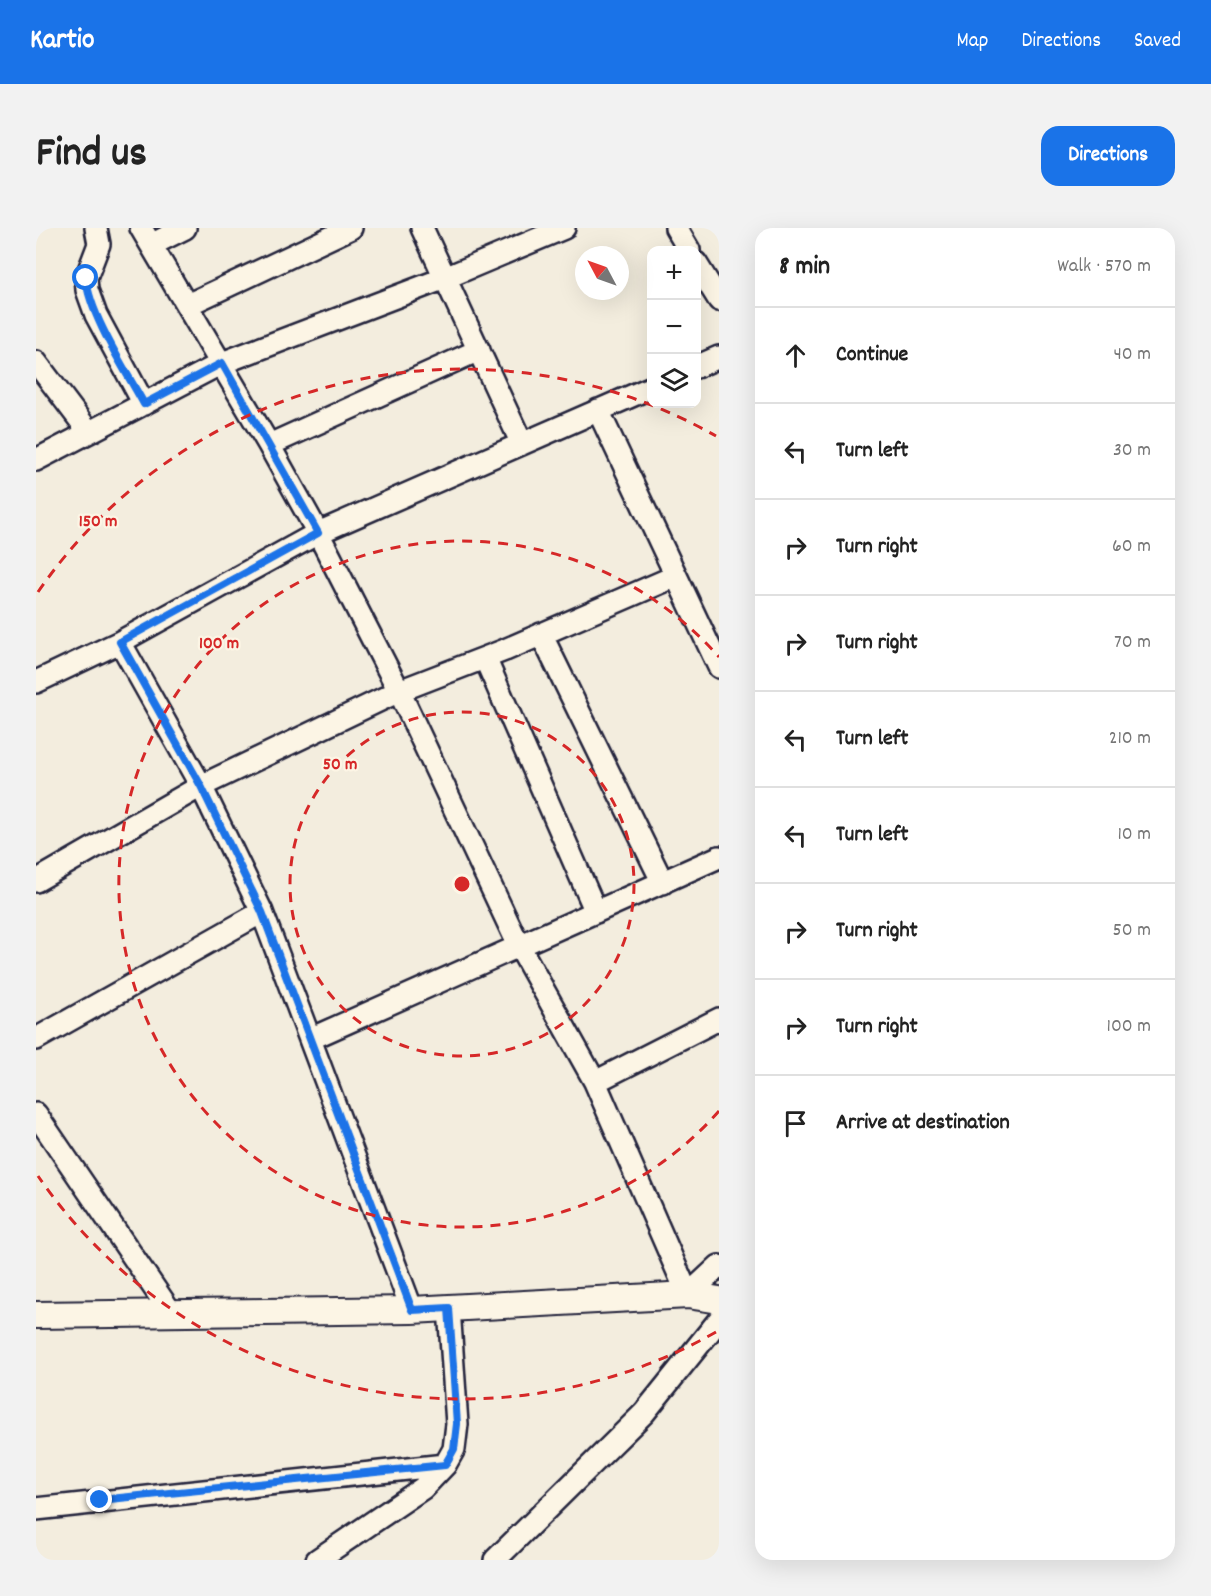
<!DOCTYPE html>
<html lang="en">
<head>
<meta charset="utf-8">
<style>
	body { margin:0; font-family:Dekko,sans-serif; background:#f2f2f2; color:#222 }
	.controls { position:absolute; right:18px; top:18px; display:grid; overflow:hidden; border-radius:12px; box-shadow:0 6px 24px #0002 }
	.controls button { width:54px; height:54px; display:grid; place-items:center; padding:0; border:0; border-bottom:2px solid #e0e0e0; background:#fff; color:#222; font:30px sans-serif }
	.compass { position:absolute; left:539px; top:18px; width:54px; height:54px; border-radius:50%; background:#fff; box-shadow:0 6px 24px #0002; rotate:311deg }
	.stop { position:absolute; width:18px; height:18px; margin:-14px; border:4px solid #1a73e8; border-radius:50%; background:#fff }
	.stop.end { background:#1a73e8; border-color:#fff; box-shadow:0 2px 6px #0008 }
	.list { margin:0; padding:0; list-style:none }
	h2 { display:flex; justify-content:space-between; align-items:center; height:78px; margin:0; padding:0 24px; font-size:26px }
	h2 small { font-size:20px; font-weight:400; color:#767676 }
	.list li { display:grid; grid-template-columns:39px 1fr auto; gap:18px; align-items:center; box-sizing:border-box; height:96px; padding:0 24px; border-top:2px solid #e0e0e0 }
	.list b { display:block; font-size:22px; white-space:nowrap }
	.list em { font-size:20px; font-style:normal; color:#767676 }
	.icon { flex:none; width:33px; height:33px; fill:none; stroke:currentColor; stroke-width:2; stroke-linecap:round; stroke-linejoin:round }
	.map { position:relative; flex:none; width:683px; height:1332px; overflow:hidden; border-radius:18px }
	header { display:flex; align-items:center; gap:36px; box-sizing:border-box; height:84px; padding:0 30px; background:#1a73e8; color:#fff }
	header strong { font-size:28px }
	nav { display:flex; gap:33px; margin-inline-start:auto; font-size:21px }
	.intro { display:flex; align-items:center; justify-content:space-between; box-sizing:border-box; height:144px; padding:0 36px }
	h1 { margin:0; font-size:42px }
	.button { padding:15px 27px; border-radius:18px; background:#1a73e8; color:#fff; font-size:21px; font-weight:700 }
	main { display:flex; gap:36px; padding:0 36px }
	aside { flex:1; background:#fff; border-radius:18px; box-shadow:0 6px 24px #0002 }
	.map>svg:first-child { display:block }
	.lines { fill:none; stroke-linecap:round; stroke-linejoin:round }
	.minor-casing { stroke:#22223b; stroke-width:26 }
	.tertiary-casing { stroke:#22223b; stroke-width:30 }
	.minor { stroke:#fcf5e5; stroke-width:21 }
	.tertiary { stroke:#fcf5e5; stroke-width:26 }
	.route { stroke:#1a73e8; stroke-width:8 }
	.ring { fill:none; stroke:#d62828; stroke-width:3; stroke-dasharray:10 8 }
	.centre { fill:#d62828; stroke:#fcf5e5; stroke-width:3 }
	.ring-label { font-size:18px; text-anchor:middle; font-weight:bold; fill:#d62828; stroke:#fcf5e5; stroke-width:4.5; stroke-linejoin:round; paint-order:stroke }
</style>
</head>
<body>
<header>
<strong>Kartio</strong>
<nav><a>Map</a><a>Directions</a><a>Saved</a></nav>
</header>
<div class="intro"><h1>Find us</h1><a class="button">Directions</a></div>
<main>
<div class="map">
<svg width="683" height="1332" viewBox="0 0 683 1332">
	<rect width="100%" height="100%" fill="#f3edde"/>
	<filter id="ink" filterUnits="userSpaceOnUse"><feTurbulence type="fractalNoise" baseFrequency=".0167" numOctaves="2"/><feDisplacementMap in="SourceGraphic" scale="12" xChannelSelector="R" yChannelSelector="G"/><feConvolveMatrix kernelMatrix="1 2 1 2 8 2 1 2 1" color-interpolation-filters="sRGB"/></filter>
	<g filter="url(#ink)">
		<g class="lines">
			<defs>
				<path id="minor" d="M60 0 63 16 50 50 51 62 60 87 108 176
					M105 0 233 217 282 305 363 463 483 718 559 854 652 1067 683 1038
					M386 0 486 216
					M640 0 653 22
					M115 17 149 0
					M660 35 683 72
					M151 77 315 0
					M0 134 53 204
					M660 139 683 129
					M562 182 683 439
					M233 217 443 122
					M0 232 186 135 409 50 528 0
					M505 406 627 655
					M84 414 165 558 226 684 376 1082
					M449 430 560 684
					M0 454 84 414 282 305 616 159
					M0 653 165 558 363 463 469 422 640 348
					M0 811 226 684
					M274 811 683 629
					M559 854 683 791
					M0 886 136 1086
					M0 1281 409 1237
					M281 1332 387 1260 409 1237 418 1221 421 1196 413 1080
					M459 1332 608 1185 683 1092"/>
				<path id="tertiary" d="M0 1087 376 1082 652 1067 683 1072"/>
			</defs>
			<!-- minor casing -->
			<use href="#minor" class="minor-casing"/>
			<!-- tertiary casing -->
			<use href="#tertiary" class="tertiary-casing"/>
			<!-- minor -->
			<use href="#minor" class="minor"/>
			<!-- tertiary -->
			<use href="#tertiary" class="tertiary"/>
		</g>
	</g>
	<g class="lines" filter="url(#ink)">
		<!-- route -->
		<path class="route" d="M50 50C53 86 90 143 108 176L186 135 282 305 84 414 165 558 226 684 376 1082 413 1080 421 1196 418 1221 409 1237 64 1272"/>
	</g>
	<!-- distance rings -->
	<g class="ring">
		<circle cx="426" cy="656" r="172"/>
		<path d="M683 883A343 343 0 1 1 683 429"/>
		<path d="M680 1104A515 515 0 0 1 2 948M2 364A515 515 0 0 1 680 208"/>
	</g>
	<circle cx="426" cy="656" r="9" class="centre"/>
	<g class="ring-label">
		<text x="62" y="298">150 m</text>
		<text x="183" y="420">100 m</text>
		<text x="304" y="541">50 m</text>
	</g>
</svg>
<div class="controls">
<button>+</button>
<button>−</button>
<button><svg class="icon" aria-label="layers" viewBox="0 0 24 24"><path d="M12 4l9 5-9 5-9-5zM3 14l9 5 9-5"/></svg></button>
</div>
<svg class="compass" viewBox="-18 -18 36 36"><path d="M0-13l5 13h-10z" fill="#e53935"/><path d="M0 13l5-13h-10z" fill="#767676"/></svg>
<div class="stop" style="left:50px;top:50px"></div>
<div class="stop end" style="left:64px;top:1272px"></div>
</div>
<aside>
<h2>8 min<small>Walk · 570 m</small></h2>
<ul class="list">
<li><svg class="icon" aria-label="ahead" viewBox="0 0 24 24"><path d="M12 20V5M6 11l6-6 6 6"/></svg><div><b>Continue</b></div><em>40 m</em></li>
<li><svg class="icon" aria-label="left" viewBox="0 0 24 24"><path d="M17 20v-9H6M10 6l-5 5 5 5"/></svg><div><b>Turn left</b></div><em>30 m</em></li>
<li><svg class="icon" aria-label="right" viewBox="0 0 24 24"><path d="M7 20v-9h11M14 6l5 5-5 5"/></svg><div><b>Turn right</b></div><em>60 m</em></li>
<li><svg class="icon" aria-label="right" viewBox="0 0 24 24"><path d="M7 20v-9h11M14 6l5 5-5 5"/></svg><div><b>Turn right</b></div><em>70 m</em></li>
<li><svg class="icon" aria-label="left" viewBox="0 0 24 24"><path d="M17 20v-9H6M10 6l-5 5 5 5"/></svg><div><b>Turn left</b></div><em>210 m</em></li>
<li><svg class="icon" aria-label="left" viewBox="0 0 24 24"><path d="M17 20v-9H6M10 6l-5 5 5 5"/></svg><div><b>Turn left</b></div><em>10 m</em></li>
<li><svg class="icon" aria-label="right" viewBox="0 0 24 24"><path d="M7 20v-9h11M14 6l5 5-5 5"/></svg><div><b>Turn right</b></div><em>50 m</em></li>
<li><svg class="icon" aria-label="right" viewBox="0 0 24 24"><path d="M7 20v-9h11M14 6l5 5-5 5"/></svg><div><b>Turn right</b></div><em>100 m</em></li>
<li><svg class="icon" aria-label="arrive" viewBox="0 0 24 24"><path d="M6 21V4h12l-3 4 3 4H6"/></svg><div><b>Arrive at destination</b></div></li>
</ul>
</aside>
</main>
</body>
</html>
